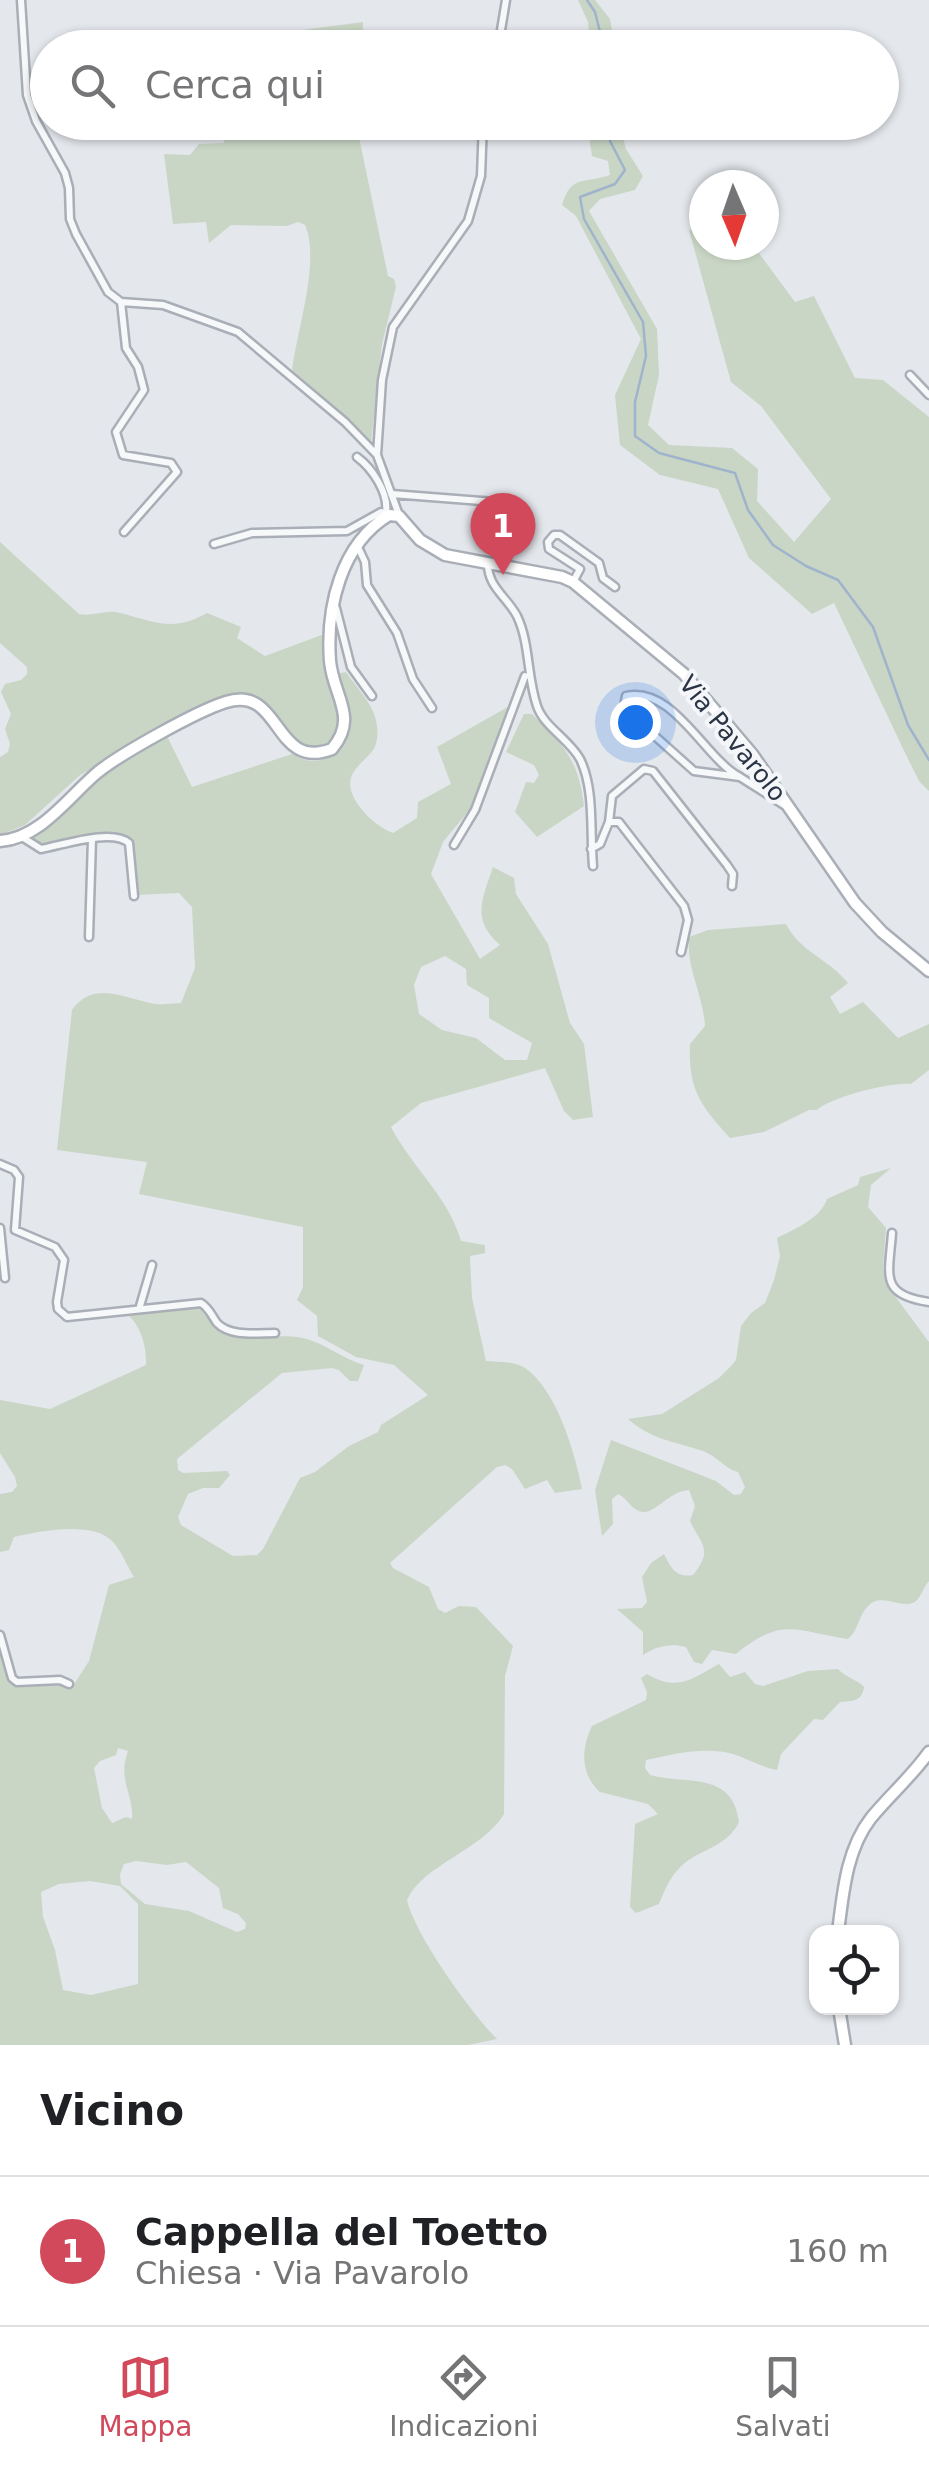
<!DOCTYPE html>
<html lang="it">
<head>
<meta charset="utf-8">
<style>
	body { margin:0; font-family:"DejaVu Sans",sans-serif; background:#f2f2f2; color:#202124 }
	.controls { position:absolute; right:30px; bottom:30px; display:grid; overflow:hidden; border-radius:20px; box-shadow:0 2px 8px #0004 }
	.controls button { width:90px; height:90px; display:grid; place-items:center; padding:0; border:0; border-bottom:2px solid #e0e0e0; background:#fff; color:#202124; font:50px sans-serif }
	.compass { position:absolute; left:689px; top:170px; width:90px; height:90px; border-radius:50%; background:#fff; box-shadow:0 2px 8px #0004; rotate:178deg }
	.you { position:absolute; left:635px; top:722px; width:35px; height:35px; margin:-25px; border:8px solid #fff; border-radius:50%; background:#1a73e8; box-shadow:0 0 0 15px #1a73e833 }
	.badge { display:grid; place-items:center; width:65px; height:65px; border-radius:50%; background:#d1495b; color:#fff; font-size:32px; font-weight:700 }
	.pin { position:absolute; translate:-50% -82px; filter:drop-shadow(0 2px 5px #0008) }
	.pin::after { content:''; position:absolute; top:52px; width:35px; height:30px; background:inherit; clip-path:polygon(0 0,100% 0,50% 100%) }
	.list { margin:0; padding:0; list-style:none }
	h2 { display:flex; justify-content:space-between; align-items:center; height:130px; margin:0; padding:0 40px; font-size:42px }
	h2 small { font-size:32px; font-weight:400; color:#757577 }
	.list li { display:grid; grid-template-columns:65px 1fr auto; gap:30px; align-items:center; box-sizing:border-box; height:150px; padding:0 40px; border-top:2px solid #e0e0e0 }
	.list b { display:block; font-size:38px; white-space:nowrap }
	.list p { margin:0; font-size:32px; white-space:nowrap; color:#757577 }
	.list em { font-size:32px; font-style:normal; color:#757577 }
	.icon { flex:none; width:55px; height:55px; fill:none; stroke:currentColor; stroke-width:2; stroke-linecap:round; stroke-linejoin:round }
	.map { position:relative; flex:none; width:929px; height:2045px; overflow:hidden }
	.search { position:absolute; background:#fff; box-shadow:0 2px 8px #0004; left:30px; right:30px; top:30px; height:110px; display:flex; align-items:center; gap:25px; box-sizing:border-box; padding:0 35px; border-radius:55px; color:#757577; font-size:38px }
	.sheet { height:280px; background:#fff }
	nav { display:flex; justify-content:space-around; align-items:center; box-sizing:border-box; height:140px; border-top:2px solid #e0e0e0; background:#fff; font-size:28px; color:#757577 }
	nav a { display:grid; justify-items:center; gap:5px }
	nav .on { color:#d1495b }
	.map>svg:first-child { display:block }
	.green { fill:#c9d6c5; fill-rule:evenodd }
	.lines { fill:none; stroke-linecap:round; stroke-linejoin:round }
	.stream { stroke:#9fb4cc; stroke-width:2.5 }
	.street-casing { stroke:#a9aeb7; stroke-width:11 }
	.secondary-casing { stroke:#a9aeb7; stroke-width:15 }
	.street { stroke:#f7f8fa; stroke-width:6 }
	.secondary { stroke:#fff; stroke-width:10 }
	.labels { text-anchor:middle; stroke-width:8; stroke-linejoin:round; paint-order:stroke }
	.street-label { font-size:25px; fill:#2b3445; stroke:#f4f6f9 }
</style>
</head>
<body>
<div class="map">
<svg width="929" height="2045" viewBox="0 0 929 2045">
	<rect width="100%" height="100%" fill="#e4e7ec"/>
	<!-- green -->
	<path class="green" d="M578 0H595L610 19 615 47H590L588 22Z
		M363 22V30L374 36 372 47H229L225 34 257 36Z
		M234 123H356L388 276 394 279 396 287 382 344 371 443 292 372C296 332 321 262 305 225L298 222 287 226 231 225 209 243 206 222 173 224 164 154 190 155 199 144 224 143 225 132Z
		M587 123H619L626 149 643 176 635 190 600 199 589 211 657 329 659 375 648 425 669 445 732 448 758 469 757 501 794 542 831 499 761 406 731 382 689 230 704 228V245H753L795 302 814 296 855 378 883 380 929 417V791L919 781 907 757 834 603 812 614 749 558 718 489 660 475 620 445 615 395 641 339 576 216 562 205C571 174 584 184 610 175L608 161 592 156Z
		M0 542 79 614C92 617 107 609 120 613 153 621 173 633 207 613L241 627 237 638 265 656 327 633 343 716 338 739 321 751 298 747 259 698 229 694 170 721 79 776 25 825 0 835V757L8 752 10 744 5 729 11 714 1 692 5 684 21 680 27 674V667L0 643Z
		M346 672C358 690 375 705 377 726 380 755 365 754 353 773 340 795 375 827 393 833L417 818 418 802 451 784 437 747 513 704 476 802 443 842 431 874 480 959 500 945C471 919 482 900 493 867L514 878 516 894 548 944 570 1023 584 1044 593 1117 573 1120 564 1111 545 1068 421 1103 391 1127C413 1169 448 1196 461 1241L485 1245V1253L470 1256 472 1298 486 1361C497 1362 515 1361 525 1368 557 1390 575 1453 582 1489L555 1493 547 1480 525 1489 512 1469 505 1465 497 1467 390 1563 393 1568 429 1587 438 1609 445 1613 459 1606 476 1607 513 1646 505 1676 504 1814C483 1850 422 1865 407 1900 415 1935 471 2013 497 2039L468 2045H0V1649L9 1679 15 1685 73 1686 89 1661 109 1585 134 1577C127 1566 122 1552 113 1542 94 1520 39 1531 14 1537L9 1550 0 1552V1494L12 1492 17 1486 15 1477 0 1453V1400L50 1409 146 1365C147 1348 141 1326 128 1315L139 1310 200 1305C209 1311 211 1323 220 1329 240 1342 275 1334 298 1337 322 1341 341 1358 364 1365L358 1381H350L339 1370 332 1368 282 1373 177 1459 178 1470 183 1473 227 1471 230 1475 219 1488H203L188 1494 178 1517 181 1525 233 1556 257 1555 263 1549 300 1478 315 1472 349 1446 378 1432 381 1425 428 1395 394 1365 356 1357 318 1336 317 1316 297 1300 303 1287V1227L139 1194 147 1162 57 1150 72 1010C94 978 128 1000 156 1004 164 1005 174 1003 181 1003L195 968 192 907 179 893 136 895 131 842C114 824 65 842 41 847L27 838 102 773 167 736 192 787 292 754C305 761 316 765 329 755 359 734 344 703 336 674ZM445 956 466 969 467 985 489 998V1018L532 1043 527 1060H505L476 1038 442 1030 419 1014 414 985 421 967ZM118 1748 128 1751C117 1781 134 1793 132 1819L126 1817 112 1823 102 1808 94 1768 100 1761 116 1755ZM136 1861 167 1865 186 1862 219 1888 223 1908 238 1914 246 1923 245 1929 237 1932 189 1911 145 1904 121 1884 120 1874 124 1864ZM90 1881 120 1886 138 1904V1984L91 1995 63 1990 55 1950 43 1917 41 1892 59 1884Z
		M524 714H532C564 745 579 761 584 806L537 837 515 812 526 782 534 783 539 775 534 765 506 752Z
		M786 924C800 952 829 959 848 983L830 997 840 1014 863 1002 898 1038 929 1024V1070L911 1084C893 1081 830 1097 817 1110H809L764 1132 730 1138C701 1106 688 1090 690 1044L705 1026C703 994 686 968 689 937L708 930Z
		M891 1168 871 1185 868 1207 886 1228 883 1268 886 1284 929 1342V1581C924 1586 921 1597 916 1601 904 1611 882 1592 869 1605 858 1615 859 1630 848 1639 795 1631 783 1616 736 1654L712 1650 702 1664 694 1662 686 1647C670 1643 657 1646 643 1655V1632L617 1609 642 1608 647 1602 642 1577 651 1563 664 1554C671 1568 676 1578 693 1575 714 1549 701 1545 690 1521L695 1506 689 1490C667 1491 652 1520 637 1510 629 1506 627 1498 618 1494L612 1499 613 1524 602 1536 595 1490 611 1440 716 1481 734 1495 741 1494 745 1487 738 1472C725 1469 717 1456 703 1451 676 1442 650 1439 628 1419L662 1414 719 1378 731 1366 736 1360 741 1326 751 1313 765 1303 774 1280 780 1256 777 1238C795 1229 821 1218 827 1199L858 1185 860 1177Z
		M719 1664 730 1677 745 1672 755 1684 763 1686 808 1671 838 1669C846 1678 857 1679 864 1687 862 1702 852 1701 840 1702L823 1720 814 1719 781 1754 777 1770C760 1767 749 1759 733 1754 706 1746 673 1754 646 1760L645 1768 650 1775C685 1785 733 1770 739 1822 729 1844 704 1849 686 1862 671 1874 666 1887 659 1904L636 1913 630 1907 635 1824 658 1814 648 1804 600 1792C580 1774 581 1749 592 1726L646 1700 647 1692 641 1678 647 1674C677 1692 692 1679 719 1664Z"/>
	<g class="lines">
		<!-- stream -->
		<path class="stream" d="M587 0 595 12 604 48
			M608 122 610 141 625 170 615 184 580 197 584 219 643 322 646 356 635 402V436L659 453 735 473 748 510 773 545 806 566 838 580 873 627 908 725 929 760"/>
		<defs>
			<path id="street" d="M21 0 27 95 36 121 65 173 69 188 70 219 76 234 108 292 121 302 163 305 238 332 345 422 377 455
				M498 48 506 0
				M121 302 126 348 138 367 144 390 116 432 123 455 171 463 177 472 124 532
				M910 375 929 395
				M357 457C372 468 389 493 386 513
				M392 494 507 503
				M399 515 377 455 382 380 393 327 468 221 481 176 483 122
				M214 544 252 533 347 531 381 512 388 515
				M357 545 365 562 367 585 397 633 413 679 432 708
				M488 563C487 586 507 597 517 616 530 643 527 677 537 706 544 727 569 739 580 759 595 789 590 833 593 866
				M573 582 580 569 549 549 548 542 554 535H560L599 563 603 578 615 587
				M336 608 351 667 372 696
				M740 777C705 759 673 685 626 696L624 706 628 712 694 771 740 777 784 805
				M609 822 612 796 644 769 653 771 727 865 733 874 732 886
				M22 837 41 849C63 845 112 828 129 843L134 896
				M454 845 475 810 525 676
				M591 849 600 844 609 822H619L684 906 688 920 681 952
				M89 937 92 839
				M0 1164 14 1170 19 1177 15 1230 55 1247 64 1260 57 1302 58 1309 67 1317 201 1303C210 1309 211 1315 217 1323 230 1337 257 1333 275 1333
				M0 1228 5 1278
				M892 1233C889 1275 879 1295 929 1302
				M140 1306 152 1265
				M0 1635 12 1678 17 1682 60 1680 69 1684"/>
			<path id="secondary" d="M0 841C41 838 68 797 98 772 122 753 197 711 226 702 282 684 273 772 332 749 359 717 333 696 330 661 326 607 341 544 389 515L399 516 420 540 445 555 562 577 573 582 684 674 752 754 855 903 882 932 929 971
				M838 1932C843 1894 846 1850 871 1818 890 1795 912 1776 929 1752
				M839 2008 845 2045"/>
		</defs>
		<!-- street casing -->
		<use href="#street" class="street-casing"/>
		<!-- secondary casing -->
		<use href="#secondary" class="secondary-casing"/>
		<!-- street -->
		<use href="#street" class="street"/>
		<!-- secondary -->
		<use href="#secondary" class="secondary"/>
	</g>
	<g class="labels">
		<!-- street labels -->
		<g class="street-label">
			<text transform="translate(733 738) rotate(51)" y="9">Via Pavarolo</text>
		</g>
	</g>
</svg>
<div class="controls">
<button><svg class="icon" aria-label="locate" viewBox="0 0 24 24"><circle cx="12" cy="12" r="6"/><path d="M12 2v4M12 18v4M2 12h4M18 12h4"/></svg></button>
</div>
<svg class="compass" viewBox="-18 -18 36 36"><path d="M0-13l5 13h-10z" fill="#e53935"/><path d="M0 13l5-13h-10z" fill="#757577"/></svg>
<div class="you"></div>
<div class="pin badge" style="left:503px;top:575px">1</div>
<div class="search"><svg class="icon" aria-label="search" viewBox="0 0 24 24"><circle cx="10" cy="10" r="6"/><path d="M15 15l6 6"/></svg>Cerca qui</div>
</div>
<section class="sheet">
<h2>Vicino<small></small></h2>
<ul class="list">
<li><span class="badge">1</span><div><b>Cappella del Toetto</b><p>Chiesa · Via Pavarolo</p></div><em>160 m</em></li>
</ul>
</section>
<nav>
<a class="on"><svg class="icon" aria-label="map" viewBox="0 0 24 24"><path d="M3 6l6-2 6 2 6-2v14l-6 2-6-2-6 2zM9 4v14M15 6v14"/></svg>Mappa</a>
<a><svg class="icon" aria-label="directions" viewBox="0 0 24 24"><path d="M12 3l9 9-9 9-9-9zM9 14v-3h6M13 9l2 2-2 2"/></svg>Indicazioni</a>
<a><svg class="icon" aria-label="saved" viewBox="0 0 24 24"><path d="M7 4h10v16l-5-4-5 4z"/></svg>Salvati</a>
</nav>
</body>
</html>
